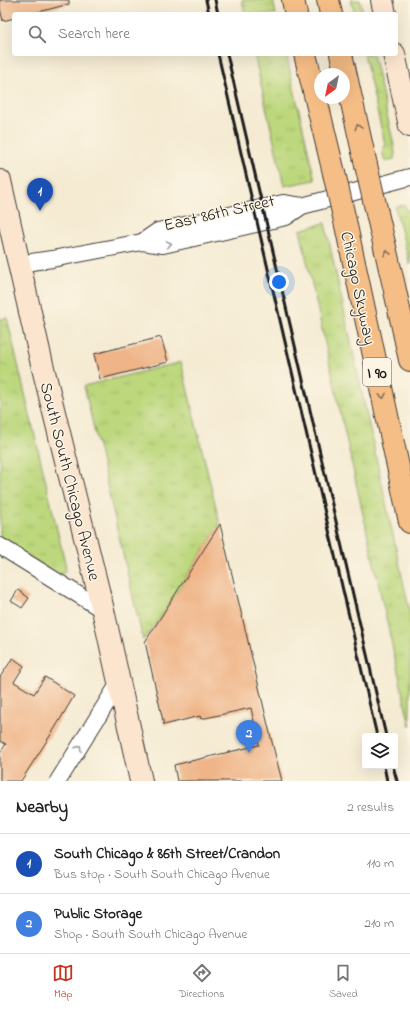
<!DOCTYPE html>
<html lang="en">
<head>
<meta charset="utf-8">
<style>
	body { margin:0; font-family:"Indie Flower",sans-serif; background:#f6f6f6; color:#202124 }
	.controls { position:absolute; right:12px; bottom:12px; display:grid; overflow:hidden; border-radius:4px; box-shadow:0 4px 16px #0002 }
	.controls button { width:36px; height:36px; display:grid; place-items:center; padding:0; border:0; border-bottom:1px solid #e0e0e0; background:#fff; color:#202124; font:20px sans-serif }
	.compass { position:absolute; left:314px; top:68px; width:36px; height:36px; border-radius:50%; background:#fff; box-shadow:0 4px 16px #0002; rotate:213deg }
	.you { position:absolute; left:279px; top:282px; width:14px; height:14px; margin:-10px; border:3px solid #fff; border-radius:50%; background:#1a73e8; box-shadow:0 0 0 6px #1a73e833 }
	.badge { display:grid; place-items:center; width:26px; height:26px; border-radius:50%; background:#c8321e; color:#fff; font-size:13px; font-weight:700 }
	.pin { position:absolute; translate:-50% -33px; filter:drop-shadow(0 1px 2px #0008) }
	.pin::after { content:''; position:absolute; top:21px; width:14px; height:12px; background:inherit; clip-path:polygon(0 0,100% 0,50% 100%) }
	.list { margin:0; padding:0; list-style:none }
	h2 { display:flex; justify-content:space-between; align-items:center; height:52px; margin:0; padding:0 16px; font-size:17px }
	h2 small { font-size:13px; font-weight:400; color:#757577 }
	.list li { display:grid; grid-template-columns:26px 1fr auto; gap:12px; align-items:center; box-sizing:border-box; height:60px; padding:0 16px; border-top:1px solid #e0e0e0 }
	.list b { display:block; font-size:15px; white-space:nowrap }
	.list p { margin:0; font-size:13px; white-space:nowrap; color:#757577 }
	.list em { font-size:13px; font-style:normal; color:#757577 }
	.icon { flex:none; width:22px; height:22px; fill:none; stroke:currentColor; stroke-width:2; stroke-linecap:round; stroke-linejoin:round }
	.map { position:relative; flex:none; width:410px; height:781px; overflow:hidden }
	.search { position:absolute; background:#fff; box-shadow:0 4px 16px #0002; left:12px; right:12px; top:12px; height:44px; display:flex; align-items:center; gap:10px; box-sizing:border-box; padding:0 14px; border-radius:4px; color:#757577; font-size:15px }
	.sheet { height:172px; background:#fff }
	nav { display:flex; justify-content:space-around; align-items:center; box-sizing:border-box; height:56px; border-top:1px solid #e0e0e0; background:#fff; font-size:11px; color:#757577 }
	nav a { display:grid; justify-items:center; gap:2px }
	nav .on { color:#c8321e }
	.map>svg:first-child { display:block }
	.grass { fill:url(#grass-tufts); stroke:#6c7a4c }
	.building { fill:#efb487 }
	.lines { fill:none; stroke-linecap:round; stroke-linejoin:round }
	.street-casing { stroke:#3d3b37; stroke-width:18 }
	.secondary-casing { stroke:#3d3b37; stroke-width:24 }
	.highway-casing { stroke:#3d3b37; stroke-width:24 }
	.street { stroke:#fff; stroke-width:16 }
	.secondary { stroke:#fbe5cf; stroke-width:22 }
	.highway { stroke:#f6be87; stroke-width:22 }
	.rail { stroke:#1c1c1c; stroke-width:3 }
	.highway-bridge-casing { stroke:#3d3b37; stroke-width:24; stroke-linecap:butt }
	.highway-bridge { stroke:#f6be87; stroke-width:22 }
	.oneway { stroke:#896d52 }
	.oneway2 { stroke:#999 }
	.labels { text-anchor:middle; stroke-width:3; stroke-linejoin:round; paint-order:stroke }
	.shield { fill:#fcf5e5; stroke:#5f5d58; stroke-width:1 }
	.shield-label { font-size:16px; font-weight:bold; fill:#1c1c1c }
	.street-label { font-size:17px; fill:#1c1c1c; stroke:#fcf5e5 }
</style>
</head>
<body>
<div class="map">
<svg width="410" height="781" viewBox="0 0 410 781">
	<defs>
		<pattern id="grass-tufts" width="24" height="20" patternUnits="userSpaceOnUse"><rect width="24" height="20" fill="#bcd77c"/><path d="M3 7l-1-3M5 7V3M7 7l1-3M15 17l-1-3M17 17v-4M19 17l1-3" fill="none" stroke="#a1b86b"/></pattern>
	</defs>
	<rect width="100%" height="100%" fill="#fcf5e5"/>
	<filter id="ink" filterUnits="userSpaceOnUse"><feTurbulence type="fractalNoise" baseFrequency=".025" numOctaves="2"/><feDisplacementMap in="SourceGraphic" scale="8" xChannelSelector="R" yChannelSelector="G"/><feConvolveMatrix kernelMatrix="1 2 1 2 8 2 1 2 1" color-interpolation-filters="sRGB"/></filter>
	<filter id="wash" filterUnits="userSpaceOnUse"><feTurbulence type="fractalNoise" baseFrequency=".012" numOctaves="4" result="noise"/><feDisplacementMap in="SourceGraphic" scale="16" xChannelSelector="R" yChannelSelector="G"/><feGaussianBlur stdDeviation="0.9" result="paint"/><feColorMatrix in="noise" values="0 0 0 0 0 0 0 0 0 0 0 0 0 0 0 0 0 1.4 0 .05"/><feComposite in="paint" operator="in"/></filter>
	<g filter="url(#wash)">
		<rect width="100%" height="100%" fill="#f5ebd3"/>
		<!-- grass -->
		<path class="grass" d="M242 0H273L276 14H245Z
			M351 0H360L363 14H355Z
			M254 54H286L315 180 284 186Z
			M364 54H373L393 141 395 153 394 159 385 161 382 151 385 145Z
			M404 205 410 214V265L395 207Z
			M325 223 410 613V726L300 230Z
			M7 318 66 567 64 573 57 575 0 539V319Z
			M181 362 220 524 160 618 143 640 84 386Z"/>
		<g id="blocks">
			<!-- building -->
			<path class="building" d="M0 0H69V4L31 14H14V18L3 21 0 8Z
				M161 337 168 362 100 379 94 354Z
				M220 524 272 742 282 781H177L174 765 259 745 251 708 201 719 200 716 164 725 145 642Z
				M18 590 29 598 22 608 11 601Z
				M13 658 24 666 14 682 34 694 45 677 74 696 55 728 21 781H0V753L6 744 0 741V677Z"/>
		</g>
	</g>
	<g filter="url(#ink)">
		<use href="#blocks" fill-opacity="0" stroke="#3d3b37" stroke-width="1"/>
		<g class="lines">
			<defs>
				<path id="street" d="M302 206 283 203 158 231 142 242 163 245 286 217 302 206 410 177
					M18 264 52 259 142 242
					M0 546 103 610
					M58 781 119 683"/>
				<path id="secondary" d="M382 0 385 14
					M394 54 410 126
					M0 181 41 360 103 610 141 781"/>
				<path id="highway" d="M293 0 296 14
					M328 0 331 14
					M305 54 334 173
					M341 54 366 165
					M377 213 394 286 410 360
					M345 221 410 522"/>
			</defs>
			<!-- street casing -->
			<use href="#street" class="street-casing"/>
			<!-- secondary casing -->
			<use href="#secondary" class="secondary-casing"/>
			<!-- highway casing -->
			<use href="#highway" class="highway-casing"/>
			<!-- street -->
			<use href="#street" class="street"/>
			<!-- secondary -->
			<use href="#secondary" class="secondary"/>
			<!-- highway -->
			<use href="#highway" class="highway"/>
			<!-- rail -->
			<path class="rail" d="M206 0 209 14
				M215 0 218 14
				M218 54 251 196 377 736
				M227 54 386 736
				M384 766 387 781
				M393 766 397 781"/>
			<defs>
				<path id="highway-bridge" d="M366 165 377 213
					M334 173 345 221"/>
			</defs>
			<!-- highway-bridge casing -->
			<use href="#highway-bridge" class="highway-bridge-casing"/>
			<!-- highway-bridge -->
			<use href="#highway-bridge" class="highway-bridge"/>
		</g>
		<!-- one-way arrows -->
		<defs><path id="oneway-chevron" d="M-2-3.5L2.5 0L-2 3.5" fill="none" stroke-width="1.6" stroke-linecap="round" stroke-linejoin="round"/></defs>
		<g class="oneway">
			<use href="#oneway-chevron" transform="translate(358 127) rotate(-103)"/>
			<use href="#oneway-chevron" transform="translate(387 253) rotate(-103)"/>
			<use href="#oneway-chevron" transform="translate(383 396) rotate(78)"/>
		</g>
		<g class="oneway2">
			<use href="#oneway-chevron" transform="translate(169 244) rotate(-10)"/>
			<use href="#oneway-chevron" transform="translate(79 748) rotate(-58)"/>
		</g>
	</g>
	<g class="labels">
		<!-- shield labels -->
		<rect class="shield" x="363" y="358" width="28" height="28" rx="3"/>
		<g class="shield-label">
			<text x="377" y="378">I 90</text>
		</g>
		<!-- street labels -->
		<g class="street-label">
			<text transform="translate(219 212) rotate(-13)" y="6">East 86th Street</text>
			<text transform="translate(359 288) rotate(78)" y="6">Chicago Skyway</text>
			<text transform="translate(71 481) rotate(76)" y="6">South South Chicago Avenue</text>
		</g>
	</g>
</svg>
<div class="controls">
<button><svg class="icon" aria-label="layers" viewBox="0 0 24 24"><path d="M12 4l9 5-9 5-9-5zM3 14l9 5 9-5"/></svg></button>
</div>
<svg class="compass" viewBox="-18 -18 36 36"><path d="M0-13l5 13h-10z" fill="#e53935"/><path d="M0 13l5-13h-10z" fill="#757577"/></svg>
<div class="you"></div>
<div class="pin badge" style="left:40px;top:211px;background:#1a4fb4">1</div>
<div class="pin badge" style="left:249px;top:753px;background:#3f7fe0">2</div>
<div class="search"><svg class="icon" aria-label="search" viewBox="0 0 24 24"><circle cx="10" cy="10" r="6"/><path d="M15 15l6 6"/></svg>Search here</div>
</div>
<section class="sheet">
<h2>Nearby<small>2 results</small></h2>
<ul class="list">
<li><span class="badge" style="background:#1a4fb4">1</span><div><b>South Chicago &amp; 86th Street/Crandon</b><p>Bus stop · South South Chicago Avenue</p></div><em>110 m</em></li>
<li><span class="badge" style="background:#3f7fe0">2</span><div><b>Public Storage</b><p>Shop · South South Chicago Avenue</p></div><em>210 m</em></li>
</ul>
</section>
<nav>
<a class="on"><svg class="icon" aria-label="map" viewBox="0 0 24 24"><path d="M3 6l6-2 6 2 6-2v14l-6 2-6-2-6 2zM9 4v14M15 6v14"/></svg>Map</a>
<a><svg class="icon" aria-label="directions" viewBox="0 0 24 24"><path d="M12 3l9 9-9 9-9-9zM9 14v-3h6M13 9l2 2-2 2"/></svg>Directions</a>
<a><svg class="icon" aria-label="saved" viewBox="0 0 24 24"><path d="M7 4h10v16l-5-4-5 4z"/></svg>Saved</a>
</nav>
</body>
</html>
